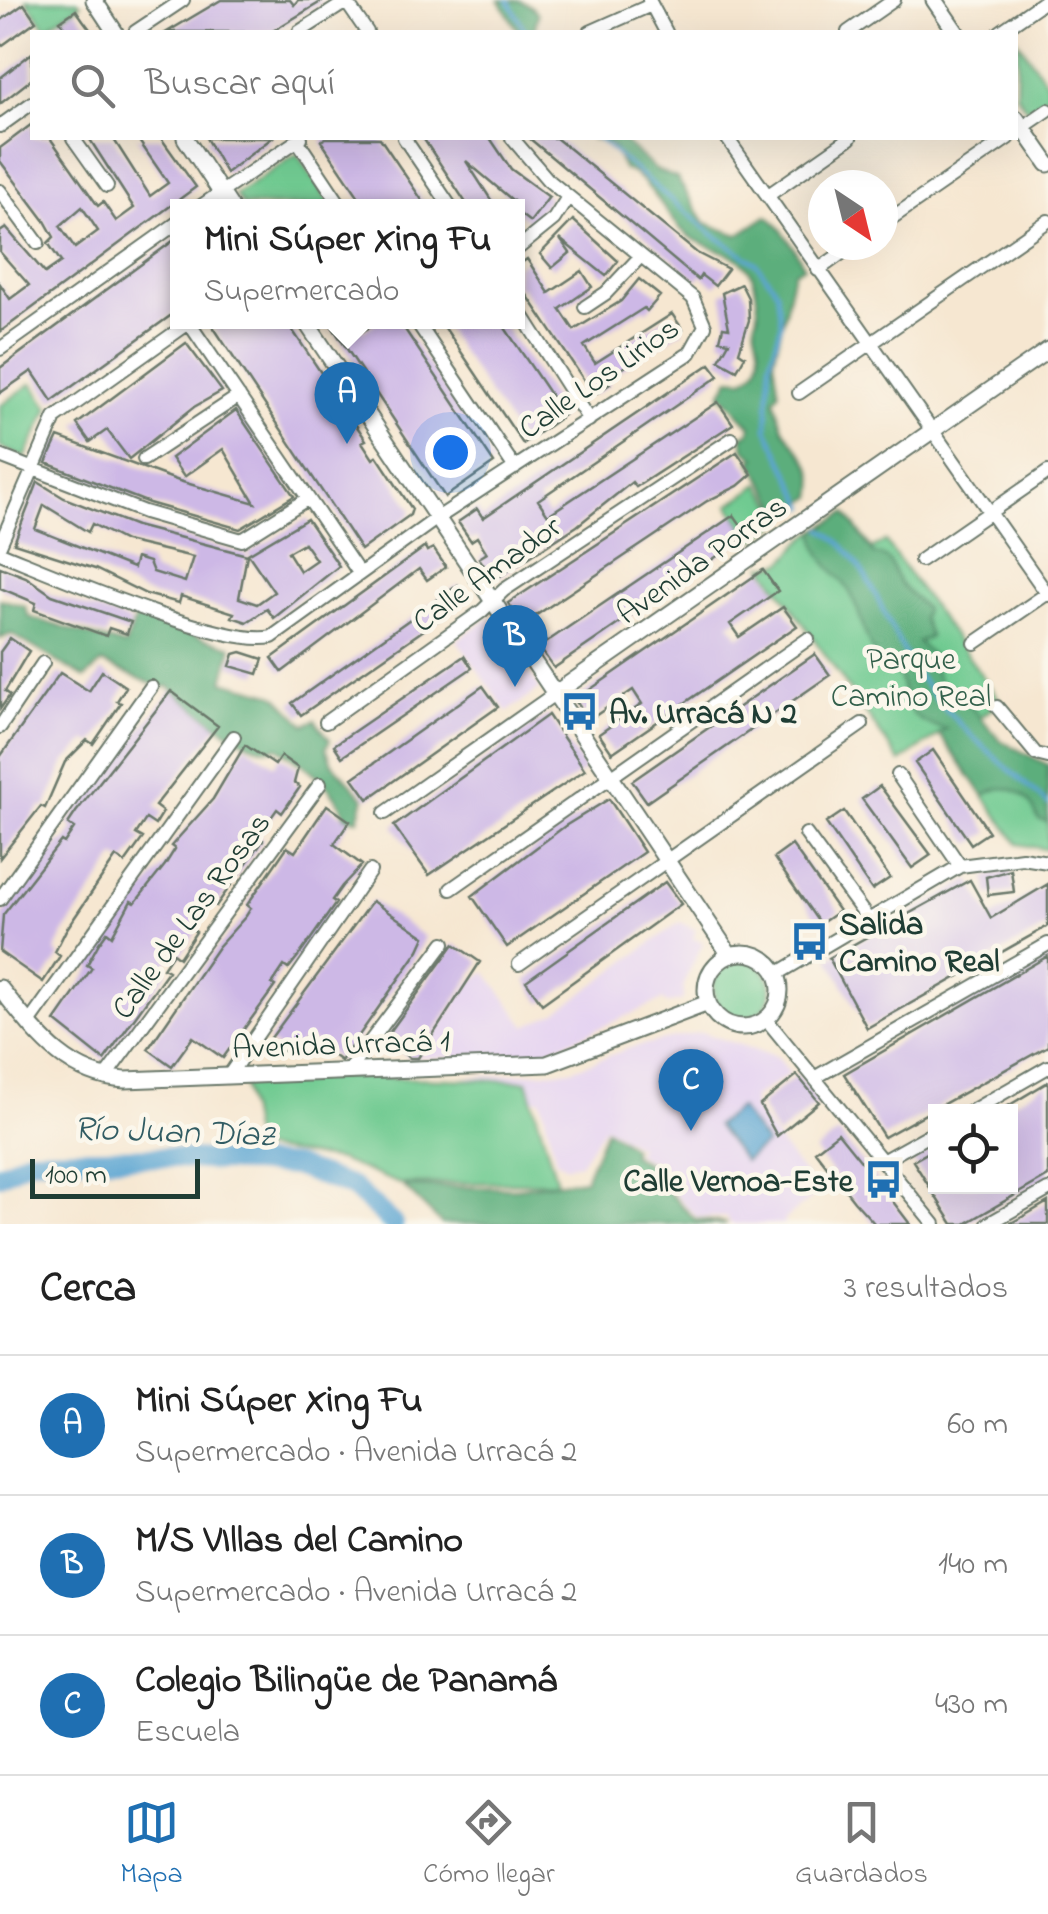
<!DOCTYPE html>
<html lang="es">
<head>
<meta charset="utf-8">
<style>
	body { margin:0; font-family:"Indie Flower",sans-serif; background:#f6f6f6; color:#222 }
	.controls { position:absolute; right:30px; bottom:30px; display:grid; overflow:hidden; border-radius:0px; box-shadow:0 10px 40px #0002 }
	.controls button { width:90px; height:90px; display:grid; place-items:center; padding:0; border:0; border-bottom:2px solid #e0e0e0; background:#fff; color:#222; font:50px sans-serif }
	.compass { position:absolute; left:808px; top:170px; width:90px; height:90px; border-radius:50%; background:#fff; box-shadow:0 10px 40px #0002; rotate:145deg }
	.scale { position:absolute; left:30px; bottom:25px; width:170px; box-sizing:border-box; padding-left:10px; border:5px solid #1f3d34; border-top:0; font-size:28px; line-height:35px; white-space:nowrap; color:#1f3d34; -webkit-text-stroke:8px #fbf7ec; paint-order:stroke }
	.you { position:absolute; left:450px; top:452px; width:35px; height:35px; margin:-25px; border:8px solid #fff; border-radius:50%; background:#1a73e8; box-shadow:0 0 0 15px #1a73e833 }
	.badge { display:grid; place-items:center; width:65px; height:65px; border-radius:50%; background:#1f6fb2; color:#fff; font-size:32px; font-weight:700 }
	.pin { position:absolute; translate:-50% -82px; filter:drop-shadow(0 2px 5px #0008) }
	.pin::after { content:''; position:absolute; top:52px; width:35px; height:30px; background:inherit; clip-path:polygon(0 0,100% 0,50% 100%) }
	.popup { position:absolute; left:170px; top:199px; width:355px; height:130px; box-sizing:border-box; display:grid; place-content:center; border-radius:0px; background:#fff; filter:drop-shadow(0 2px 8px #0005); font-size:32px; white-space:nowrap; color:#767676 }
	.popup b { font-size:38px; color:#222 }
	.popup::after { content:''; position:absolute; left:50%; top:100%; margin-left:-20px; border:20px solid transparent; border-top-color:#fff }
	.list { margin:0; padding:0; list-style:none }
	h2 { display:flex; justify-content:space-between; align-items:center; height:130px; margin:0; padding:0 40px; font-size:42px }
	h2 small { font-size:32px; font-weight:400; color:#767676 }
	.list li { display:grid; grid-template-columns:65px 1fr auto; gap:30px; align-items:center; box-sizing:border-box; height:140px; padding:0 40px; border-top:2px solid #e0e0e0 }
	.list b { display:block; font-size:38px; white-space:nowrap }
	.list p { margin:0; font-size:32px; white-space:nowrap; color:#767676 }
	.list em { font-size:32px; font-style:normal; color:#767676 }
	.icon { flex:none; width:55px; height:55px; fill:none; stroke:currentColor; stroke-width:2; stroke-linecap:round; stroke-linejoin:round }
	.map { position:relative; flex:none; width:1048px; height:1224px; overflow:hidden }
	.search { position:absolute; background:#fff; box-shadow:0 10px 40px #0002; left:30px; right:30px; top:30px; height:110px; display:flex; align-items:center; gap:25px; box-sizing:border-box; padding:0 35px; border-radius:0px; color:#767676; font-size:38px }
	.sheet { height:550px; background:#fff }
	nav { display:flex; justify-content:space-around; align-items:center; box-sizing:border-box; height:140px; border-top:2px solid #e0e0e0; background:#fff; font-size:28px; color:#767676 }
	nav a { display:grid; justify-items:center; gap:5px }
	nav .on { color:#1f6fb2 }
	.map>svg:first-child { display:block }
	.built { fill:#e5d3f1 }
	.green { fill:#70ca91; stroke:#488462; stroke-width:2.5 }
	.forest { fill:#5cae7b; stroke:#3e7658; stroke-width:2.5 }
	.water { fill:#5ba5d2; stroke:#3d7183; stroke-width:2.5 }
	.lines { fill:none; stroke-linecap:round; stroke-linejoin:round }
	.stream { stroke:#5ba5d2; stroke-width:4 }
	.river { stroke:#5ba5d2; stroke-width:20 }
	.building { fill:#cdb8e6; fill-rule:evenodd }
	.minor-casing { stroke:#6a786b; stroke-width:16 }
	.tertiary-casing { stroke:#6a786b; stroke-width:19 }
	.minor { stroke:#fff; stroke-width:12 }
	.tertiary { stroke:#fff; stroke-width:15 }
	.labels { text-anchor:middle; stroke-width:9; stroke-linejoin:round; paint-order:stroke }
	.street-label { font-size:32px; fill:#1f3d34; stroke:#fbf7ec }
	.park-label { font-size:32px; fill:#33604b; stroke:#fbf7ec }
	.poi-label { font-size:32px; font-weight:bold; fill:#1f3d34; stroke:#fbf7ec; text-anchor:start }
	.water-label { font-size:35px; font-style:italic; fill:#315c63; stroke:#fbf7ec }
</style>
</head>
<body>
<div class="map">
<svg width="1048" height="1224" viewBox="0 0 1048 1224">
	<rect width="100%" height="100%" fill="#fbf7ec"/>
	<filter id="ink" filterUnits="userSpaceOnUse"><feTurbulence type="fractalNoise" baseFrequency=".01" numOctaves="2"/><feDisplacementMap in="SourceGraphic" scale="20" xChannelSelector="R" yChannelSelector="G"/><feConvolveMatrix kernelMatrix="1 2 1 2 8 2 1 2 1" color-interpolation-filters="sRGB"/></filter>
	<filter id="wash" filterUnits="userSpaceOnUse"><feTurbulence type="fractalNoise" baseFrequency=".0048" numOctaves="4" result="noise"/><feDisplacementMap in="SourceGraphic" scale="40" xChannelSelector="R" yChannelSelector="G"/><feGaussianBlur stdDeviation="2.25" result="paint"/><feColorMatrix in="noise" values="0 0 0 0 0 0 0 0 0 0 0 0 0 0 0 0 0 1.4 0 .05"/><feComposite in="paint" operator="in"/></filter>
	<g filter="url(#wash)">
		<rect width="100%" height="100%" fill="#f6e7d1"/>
		<!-- built -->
		<path class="built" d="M490 617 540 689 507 712 457 640Z
			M680 922 696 930 693 938 703 943 684 982 683 1000 666 1004 663 1000 540 1054 420 1058 470 983 486 972 526 1026 557 1012Z
			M701 1032 777 1057 790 1073 753 1098V1108L818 1193 783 1221 786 1224H731L726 1217H697L656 1175 654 1163 635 1153 639 1147 605 1126 580 1163 565 1166 556 1160 541 1099H519L446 1079 571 1070 633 1047Z"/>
		<!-- green -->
		<path class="green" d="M26 0H78L81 4 46 28Z
			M1018 41 1048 84V95L1027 110 1016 94Z
			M297 154 332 206H243L235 195Z
			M32 383 49 408 25 458 0 447V406Z
			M760 484 784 520 753 541 729 505Z
			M846 513 872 549 885 541 1001 702 980 717 1001 741 1048 765V850L1018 844 940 734 900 762 763 566C788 566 787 556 802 541 814 529 833 522 846 513Z
			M713 989a29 29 0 1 1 58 0a29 29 0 1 1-58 0Z
			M242 1074 527 1081 557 1182 400 1184 339 1160 255 1148Z"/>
		<!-- forest -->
		<path class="forest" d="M499 0C515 0 530 0 538 14L534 32H519Z
			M590 138H620L656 170 677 178 705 223 738 235 767 216C782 226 795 249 804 266L794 272 774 360 779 393 774 399C778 408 780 424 785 431 800 454 820 466 813 497L783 514 751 461 756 458 745 450 742 436 749 433 751 426 721 394 730 378 744 379C769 367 758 345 755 325 754 320 759 316 758 311 758 302 755 280 751 273 738 249 706 251 686 234 668 219 645 172 624 170L611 144Z
			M846 513 874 554C896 558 889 568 900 583 907 592 917 600 925 609L922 618 930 637 918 642 935 658 932 664 942 688 954 687 1001 741 1048 765V822L1038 819C1030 794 1006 778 984 796L939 734 946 729C908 721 909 710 899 676 866 662 866 626 853 598 839 568 820 571 815 532Z
			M0 599 25 606 29 617 125 646 136 617 232 647 223 681 276 695 305 725 315 720 330 740 326 748 332 763 364 798 358 819 346 817C332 783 307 766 277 747 252 759 189 703 168 686L162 688 102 663 85 678 11 634 0 639Z
			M606 1129 632 1147V1155L651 1166 654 1177 695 1219 727 1224H442L403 1186 515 1188 585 1179Z"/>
		<!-- water -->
		<path class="water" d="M739 1108 766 1144 744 1161 716 1125Z"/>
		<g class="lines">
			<!-- stream -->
			<path class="stream" d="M508 0 526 32
				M597 138 711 233 756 263 777 291 781 325 770 362 767 429 806 507
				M822 529C869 557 885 625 913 668 948 721 1002 762 1048 804"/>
			<!-- river -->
			<path class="river" d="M0 1175 29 1159 162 1157 294 1166 352 1187 393 1224"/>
		</g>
		<g id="blocks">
			<!-- building -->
			<path class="building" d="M221 0H290L294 5 298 0H324L271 32H167Z
				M24 4 36 21 0 47V21Z
				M76 10 83 20 92 32H68L60 21Z
				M32 53V79L0 104V78Z
				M32 124V138H50L98 206 103 202 116 221 134 208 89 138H113L150 196 168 183 137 138H161L196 187 0 332V284L10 299 29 285 0 252V232L6 228 45 273 61 262 48 243 54 237 45 221 0 161V148ZM82 207 98 231 75 248 60 226Z
				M206 138H272L226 173Z
				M326 138H380L424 203 365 206 321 141Z
				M423 138H490L511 169 549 197 530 222 517 212V204L466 161 495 206H468Z
				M529 138H556L697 253 728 269 715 286 701 275 698 280Z
				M573 220 618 261 606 276 560 239 570 253 552 268 540 254Z
				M177 238V263L173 266 177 272V311L52 401 32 371 0 393V368Z
				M527 259 549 293 582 271 592 287 560 309 574 330 621 301 639 279 660 296 647 311 644 308 584 346 595 363 672 314 683 330 606 379 610 384 594 395 521 286 517 289V266Z
				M741 284 748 298 749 320 739 352 745 356 737 370 719 360 729 342 720 340 723 327 729 328 722 293Z
				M210 322H287L366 440 362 442 373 459 377 456 412 509 410 515 361 550Z
				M329 322H357L363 331 377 322H400L494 463 445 497Z
				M441 322H501L564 415 523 444Z
				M186 343 222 391 194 407 129 459 107 430 90 442 77 424Z
				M710 364 719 376 538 500 548 515 718 402 733 424 636 487 632 482 577 526 494 580 479 558 487 553 477 537 471 541 458 522 477 509 483 518Z
				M236 410 294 496 240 529 149 503 46 463 58 437 179 481 255 503 223 449 184 477 171 458Z
				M737 452 752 474 738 486 707 501 523 624 508 603Z
				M38 482 64 498 136 526 247 555 239 598 257 604 274 592 248 554 307 519 339 566 274 618 267 609 247 622 232 617 234 613 181 596 179 603 146 594 95 569 14 543ZM44 505 88 532 92 524 125 541 193 557 185 582 153 572 149 562 136 558 133 568 35 529ZM304 543 316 560 300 571 288 552Z
				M734 515 748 535 554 668 539 647Z
				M425 547 427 551 433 548 446 567 427 580 419 569 282 672 272 658Z
				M0 567 26 577 52 595 131 622 127 634 109 628 106 636 34 610 36 603 0 588Z
				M763 570 778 591 730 624 739 637 783 607 797 626 612 753 599 734 642 704 633 690 589 720 575 700Z
				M458 585 467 597 454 609 301 715 292 703Z
				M10 638 29 651 5 691 10 695 0 709V652Z
				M241 652 263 659 258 674 230 666 234 654Z
				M815 654 830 675 647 802 632 781Z
				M464 656 472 668 342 757 334 745Z
				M102 671 126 687 117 701 121 703 93 744 87 740 65 762 45 808 41 806 0 858V757L60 673 89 691Z
				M483 686 498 707 368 799 353 778Z
				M171 691 218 726 155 806 163 812 155 825 146 819 136 834 143 838 125 863 116 857 66 930 55 952 60 956 43 982 0 952 3 915 61 841 64 843 74 828 68 824 76 812Z
				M548 715 585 770 429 875 394 826Z
				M245 745 275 765 281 756 298 768 294 783 300 787 282 813 277 809 258 836 263 840 216 906 206 899 191 928 196 932 179 958 173 953 163 968 168 971 104 1060 55 1021 92 968 87 965 99 943 107 932 112 936 131 901 135 903 165 865 175 849 171 846 213 799Z
				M933 750 989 832 971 844 915 763Z
				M880 786 931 855 912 868 862 799Z
				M609 799 644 852 507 947 472 896 565 826Z
				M327 805 350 821 334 844 362 865 342 886 332 900 336 903 303 950 288 969 284 966 272 984 275 986 223 1058 193 1037 172 1066 148 1049 218 947 246 916 251 908 247 905 287 847 295 852Z
				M844 811 890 878 872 890 826 823Z
				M792 845 839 911 820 924 774 858Z
				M1011 870 1014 892 988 895 986 877Z
				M970 880 991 918 1048 884V926L867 1028 829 958Z
				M665 882 681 904 542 1004 526 981Z
				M372 901 425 937 419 950 341 1061 306 1036 291 1057 268 1042Z
				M454 944 480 962 418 1058H410L384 1040Z
				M1048 956V1046L884 1137 844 1074Z
				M797 1075 819 1102 777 1136 760 1105Z
				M1048 1082V1176L965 1224H953L913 1161 936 1148V1186H1010V1112H998Z
				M838 1133 884 1190 910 1224H875L854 1201 815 1151Z
				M1048 1202V1224H1009L1024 1216Z"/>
		</g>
	</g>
	<g filter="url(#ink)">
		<use href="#blocks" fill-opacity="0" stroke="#6a786b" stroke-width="2.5"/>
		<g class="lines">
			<defs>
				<path id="minor" d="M345 0 367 32
					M649 0 666 32
					M135 32 183 0
					M299 32 346 2
					M590 32 651 5
					M848 32 894 0
					M1000 32 1046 0
					M0 126 32 103
					M1016 132 1048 110
					M73 138 107 186
					M404 138 450 206
					M727 138 1048 595
					M297 140 341 206
					M0 191 38 243
					M767 196 850 138
					M201 206 301 138
					M883 224 1008 138
					M517 249 554 219 568 197
					M818 270 853 245
					M517 307 589 420
					M585 307 606 293 639 258
					M417 322 515 468
					M189 323 359 573
					M0 349 177 223
					M799 393 1048 221
					M0 456 144 512 242 540 307 499
					M144 459 239 396
					M0 545 55 418 190 322
					M0 553C53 574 224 648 272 637L436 519 690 353 705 326 693 298 548 180 512 138
					M921 560 1048 472
					M975 643 1048 593
					M997 707 1036 754 1048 757
					M326 722 482 611 504 590 732 439
					M0 727 43 663
					M898 775 960 866
					M385 813 553 695
					M806 834 868 919
					M451 889 808 639
					M0 899 151 687
					M519 964 862 724
					M777 974 960 866 1022 858 1048 862
					M766 1019 934 1224
					M29 1023 234 737
					M349 1070 444 943
					M230 1074 370 871
					M105 1077 320 784
					M816 1077 1048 944
					M970 1112 1048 1067
					M884 1160 936 1131
					M988 1224 1048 1190"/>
				<path id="tertiary" d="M94 0 115 32
					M934 0 956 32
					M1016 118 1048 164
					M185 138 230 206
					M306 322 730 955
					M553 695 1048 350
					M706 990a37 37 0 1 1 74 0a37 37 0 1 1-74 0Z
					M0 988C35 1031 65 1076 125 1080L547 1064 708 1003"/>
			</defs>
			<!-- minor casing -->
			<use href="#minor" class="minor-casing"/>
			<!-- tertiary casing -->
			<use href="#tertiary" class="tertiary-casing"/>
			<!-- minor -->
			<use href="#minor" class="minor"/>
			<!-- tertiary -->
			<use href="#tertiary" class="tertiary"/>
		</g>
	</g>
	<!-- icons -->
	<defs>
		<symbol id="bus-bare" viewBox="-9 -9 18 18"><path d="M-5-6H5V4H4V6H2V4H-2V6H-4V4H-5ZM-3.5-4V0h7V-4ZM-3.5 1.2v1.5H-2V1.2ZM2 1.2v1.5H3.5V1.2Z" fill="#1f6fb2" stroke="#fbf7ec" stroke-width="2.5" paint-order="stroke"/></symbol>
	</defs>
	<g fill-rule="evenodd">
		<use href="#bus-bare" x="552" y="684" width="55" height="55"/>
		<use href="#bus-bare" x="782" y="914" width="55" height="55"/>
		<use href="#bus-bare" x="856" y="1152" width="55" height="55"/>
	</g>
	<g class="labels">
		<!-- street labels -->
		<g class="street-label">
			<text transform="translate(598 377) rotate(-35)" y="11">Calle Los Lirios</text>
			<text transform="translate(701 559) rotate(-35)" y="11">Avenida Porras</text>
			<text transform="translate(486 573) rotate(-36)" y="11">Calle Amador</text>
			<text transform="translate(190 915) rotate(-54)" y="11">Calle de Las Rosas</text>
			<text transform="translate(341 1043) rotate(-2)" y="11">Avenida Urracá 1</text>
		</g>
		<!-- park labels -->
		<g class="park-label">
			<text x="911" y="669">Parque<tspan x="911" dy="37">Camino Real</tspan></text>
		</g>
		<!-- poi labels -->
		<g class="poi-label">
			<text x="609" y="723">Av. Urracá N 2</text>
			<text x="839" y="934">Salida<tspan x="839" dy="37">Camino Real</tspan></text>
			<text x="853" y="1191" text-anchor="end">Calle Vernoa-Este</text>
		</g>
		<!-- water labels -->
		<g class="water-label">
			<text transform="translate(174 1130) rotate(2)" y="12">Río Juan Díaz</text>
		</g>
	</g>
</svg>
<div class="controls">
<button><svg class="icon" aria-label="locate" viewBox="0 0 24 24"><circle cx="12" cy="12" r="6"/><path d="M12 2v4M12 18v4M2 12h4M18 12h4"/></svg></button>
</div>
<svg class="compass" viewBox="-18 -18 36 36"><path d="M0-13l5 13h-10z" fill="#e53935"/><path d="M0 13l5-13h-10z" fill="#767676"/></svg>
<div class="scale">100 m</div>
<div class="you"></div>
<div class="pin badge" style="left:347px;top:444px">A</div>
<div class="popup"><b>Mini Súper Xing Fu</b>Supermercado</div>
<div class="pin badge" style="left:515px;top:687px">B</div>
<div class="pin badge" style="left:691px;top:1131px">C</div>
<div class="search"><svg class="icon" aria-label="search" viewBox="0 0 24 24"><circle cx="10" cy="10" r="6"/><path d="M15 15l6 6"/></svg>Buscar aquí</div>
</div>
<section class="sheet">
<h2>Cerca<small>3 resultados</small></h2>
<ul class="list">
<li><span class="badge">A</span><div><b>Mini Súper Xing Fu</b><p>Supermercado · Avenida Urracá 2</p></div><em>60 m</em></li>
<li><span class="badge">B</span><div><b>M/S VIllas del Camino</b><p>Supermercado · Avenida Urracá 2</p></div><em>140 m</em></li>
<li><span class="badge">C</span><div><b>Colegio Bilingüe de Panamá</b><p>Escuela</p></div><em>430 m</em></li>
</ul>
</section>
<nav>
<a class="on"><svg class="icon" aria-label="map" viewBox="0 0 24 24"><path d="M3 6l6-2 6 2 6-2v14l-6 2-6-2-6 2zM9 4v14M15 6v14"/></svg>Mapa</a>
<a><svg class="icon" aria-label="directions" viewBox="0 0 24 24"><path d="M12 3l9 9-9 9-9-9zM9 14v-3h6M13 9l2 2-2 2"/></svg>Cómo llegar</a>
<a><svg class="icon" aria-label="saved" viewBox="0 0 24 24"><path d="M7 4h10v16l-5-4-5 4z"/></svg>Guardados</a>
</nav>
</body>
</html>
